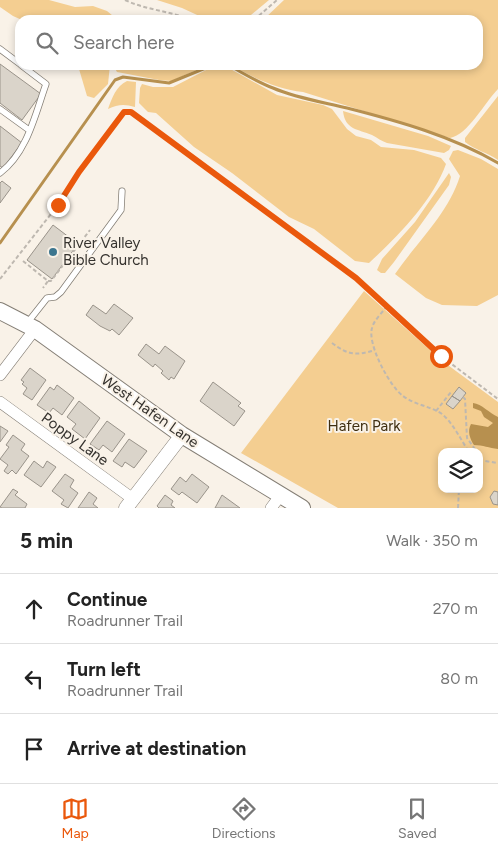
<!DOCTYPE html>
<html lang="en">
<head>
<meta charset="utf-8">
<style>
	body { margin:0; font-family:Figtree,sans-serif; background:#f2f2f2; color:#222 }
	.controls { position:absolute; right:15px; bottom:15px; display:grid; overflow:hidden; border-radius:10px; box-shadow:0 2px 8px #0003 }
	.controls button { width:45px; height:45px; display:grid; place-items:center; padding:0; border:0; border-bottom:1px solid #e0e0e0; background:#fff; color:#222; font:25px sans-serif }
	.stop { position:absolute; width:15px; height:15px; margin:-11px; border:4px solid #ea580c; border-radius:50%; background:#fff }
	.stop.end { background:#ea580c; border-color:#fff; box-shadow:0 1px 5px #0008 }
	.list { margin:0; padding:0; list-style:none }
	h2 { display:flex; justify-content:space-between; align-items:center; height:65px; margin:0; padding:0 20px; font-size:21px }
	h2 small { font-size:16px; font-weight:400; color:#767676 }
	.list li { display:grid; grid-template-columns:32px 1fr auto; gap:15px; align-items:center; box-sizing:border-box; height:70px; padding:0 20px; border-top:1px solid #e0e0e0 }
	.list b { display:block; font-size:19px; white-space:nowrap }
	.list p { margin:0; font-size:16px; white-space:nowrap; color:#767676 }
	.list em { font-size:16px; font-style:normal; color:#767676 }
	.icon { flex:none; width:28px; height:28px; fill:none; stroke:currentColor; stroke-width:2; stroke-linecap:round; stroke-linejoin:round }
	.map { position:relative; flex:none; width:498px; height:508px; overflow:hidden }
	.search { position:absolute; background:#fff; box-shadow:0 2px 8px #0003; left:15px; right:15px; top:15px; height:55px; display:flex; align-items:center; gap:12px; box-sizing:border-box; padding:0 18px; border-radius:15px; color:#767676; font-size:19px }
	.sheet { height:275px; background:#fff }
	nav { display:flex; justify-content:space-around; align-items:center; box-sizing:border-box; height:70px; border-top:1px solid #e0e0e0; background:#fff; font-size:14px; color:#767676 }
	nav a { display:grid; justify-items:center; gap:2px }
	nav .on { color:#ea580c }
	.map>svg:first-child { display:block }
	.green { fill:#f4ce91; fill-rule:evenodd }
	.water { fill:#b7904f }
	.lines { fill:none; stroke-linecap:round; stroke-linejoin:round }
	.stream { stroke:#b7904f; stroke-width:3 }
	.building { fill:#dad4ca; stroke:#99938a }
	.service-casing { stroke:#847e75; stroke-width:7 }
	.minor-casing { stroke:#847e75; stroke-width:12 }
	.tertiary-casing { stroke:#847e75; stroke-width:15 }
	.secondary-casing { stroke:#847e75; stroke-width:18 }
	.path { stroke:#beb8b0; stroke-width:2; stroke-dasharray:4 2.5; stroke-linecap:butt }
	.service { stroke:#fff; stroke-width:5.5 }
	.minor { stroke:#fff; stroke-width:11 }
	.tertiary { stroke:#fff; stroke-width:14 }
	.secondary { stroke:#fff; stroke-width:16 }
	.route { stroke:#ea580c; stroke-width:6 }
	.poi-dot { fill:#3c768f; stroke:#f9f2e8; stroke-width:2 }
	.labels { text-anchor:middle; stroke-width:4; stroke-linejoin:round; paint-order:stroke }
	.poi-label { font-size:15px; fill:#35322e; stroke:#f9f2e8; text-anchor:start }
	.street-label { font-size:15px; fill:#35322e; stroke:#f9f2e8 }
	.park-label { font-size:15px; fill:#3f2e10; stroke:#f9f2e8 }
</style>
</head>
<body>
<div class="map">
<svg width="498" height="508" viewBox="0 0 498 508">
	<rect width="100%" height="100%" fill="#f9f2e8"/>
	<!-- green -->
	<path class="green" d="M0 0H49L75 7 93 6 107 11 118 20H22L13 16 0 7Z
		M157 0H269L245 20H208L182 8Z
		M284 0H498V89C485 102 468 135 450 138L303 92C278 89 253 78 231 65H478V20H263Z
		M74 65H110L108 84 94 98 87 96 79 69Z
		M113 65H208L171 81 159 80 117 72Z
		M221 65 227 67 277 95 323 105 332 109 347 129 356 136 371 140 381 147 414 150 441 158 446 164C433 201 397 237 369 263L355 261 314 229 289 217 232 173 194 147 156 113 148 112 139 103 140 88 142 84 153 87H173L206 70Z
		M127 81 136 82 135 107C125 104 118 104 108 109 112 98 116 86 127 81Z
		M498 96V160C488 153 475 150 465 142V138Z
		M343 111 428 136 451 146 449 150 444 153 387 143C381 141 378 138 372 135 358 129 345 130 343 111Z
		M458 150 481 159 498 169V295L477 306 442 305 426 298 395 274C417 242 448 214 460 176L449 159 453 151Z
		M449 173 451 177 449 185 394 262 385 273H381L377 270 382 259 415 222Z
		M364 291 441 360 498 402V508H338L241 453ZM442 452H479V489H442Z"/>
	<!-- water -->
	<path class="water" d="M473 403C482 404 489 413 498 417V449C489 448 483 445 474 445 470 439 467 431 471 424L488 427 493 423 484 417 481 411 473 408Z"/>
	<g class="lines">
		<!-- stream -->
		<path class="stream" d="M228 65C243 73 257 82 273 88 296 98 322 102 347 108 398 121 452 136 498 163
			M0 243 115 80 123 77 169 83 213 65"/>
	</g>
	<!-- building -->
	<path class="building" d="M0 64 41 94 22 120 0 103Z
		M0 126 22 143 3 168 0 166Z
		M2 181 11 188 0 203V183Z
		M53 225 78 244 52 279 27 260Z
		M114 304 133 318 119 335 112 329 110 331 100 326 86 315 93 305 106 314Z
		M146 344 159 354 165 346 185 361 174 379 171 377 169 380 161 373 163 371 155 364 153 367 138 355Z
		M30 368 46 380 32 400 23 394 27 388 22 384 24 382 21 380Z
		M213 382 241 403 238 406 245 411 234 426 200 401Z
		M57 385 74 398 62 415 53 408 49 413 37 405 50 387 54 390Z
		M459 387 466 393 460 401 452 396Z
		M452 396 460 401 453 409 446 404Z
		M79 401 100 418 85 439 72 429 76 424 67 417Z
		M107 421 125 434 112 452 103 445 99 450 90 444Z
		M0 426 8 431 0 442Z
		M13 435 25 444 21 450 29 456 16 474 12 470 8 474 4 471 8 465 0 459 9 447 6 445Z
		M129 439 147 451 134 468 125 462 122 467 113 461Z
		M34 461 43 468 47 461 56 467 41 487 24 475Z
		M65 474 74 480 70 487 78 493 68 508 61 504 64 500 52 491Z
		M192 474 209 487 197 503 182 492 179 495 171 489 180 477 186 482Z
		M13 489 18 492 15 495 27 504 25 508H2L0 507Z
		M494 491 498 492V505L493 504 490 497Z
		M89 492 97 498 93 504 98 508H78Z
		M165 495 173 501 171 505 175 508H159L157 506Z
		M222 495 240 508H215Z"/>
	<g class="lines">
		<defs>
			<path id="service" d="M0 49 20 64
				M0 109 29 130
				M0 173C27 153 35 115 46 84L21 65
				M28 322 47 298 55 297 61 292 121 210 122 191"/>
			<path id="minor" d="M0 375 35 329
				M0 402 133 499
				M271 508 280 496"/>
			<path id="tertiary" d="M126 508 182 435"/>
			<path id="secondary" d="M0 311 35 329 182 435 302 508"/>
		</defs>
		<!-- service casing -->
		<use href="#service" class="service-casing"/>
		<!-- minor casing -->
		<use href="#minor" class="minor-casing"/>
		<!-- tertiary casing -->
		<use href="#tertiary" class="tertiary-casing"/>
		<!-- secondary casing -->
		<use href="#secondary" class="secondary-casing"/>
		<!-- path -->
		<path class="path" d="M125 0C146 10 170 11 192 20
			M254 20 277 0
			M23 261 48 281 43 288
			M0 279 58 205 79 171 124 112 131 113 356 278 441 356 498 399
			M48 281H51L90 230
			M387 306C382 313 374 320 372 328 367 344 390 387 403 396 415 405 430 406 442 414 453 423 461 440 469 452
			M332 343C348 355 356 356 375 350
			M463 397 465 399 467 438 477 452
			M436 411 451 392
			M479 460 498 463
			M458 508 459 489"/>
		<!-- service -->
		<use href="#service" class="service"/>
		<!-- minor -->
		<use href="#minor" class="minor"/>
		<!-- tertiary -->
		<use href="#tertiary" class="tertiary"/>
		<!-- secondary -->
		<use href="#secondary" class="secondary"/>
	</g>
	<g class="lines">
		<!-- route -->
		<path class="route" d="M58 205 79 172 124 112H131L356 278 441 356"/>
	</g>
	<!-- markers -->
	<circle class="poi-dot" cx="53" cy="252" r="5"/>
	<g class="labels">
		<!-- poi labels -->
		<g class="poi-label">
			<text x="63" y="248">River Valley<tspan x="63" dy="17">Bible Church</tspan></text>
		</g>
		<!-- street labels -->
		<g class="street-label">
			<text transform="translate(150 411) rotate(35)" y="5">West Hafen Lane</text>
			<text transform="translate(75 439) rotate(36)" y="5">Poppy Lane</text>
		</g>
		<!-- park labels -->
		<g class="park-label">
			<text x="364" y="431">Hafen Park</text>
		</g>
	</g>
</svg>
<div class="controls">
<button><svg class="icon" aria-label="layers" viewBox="0 0 24 24"><path d="M12 4l9 5-9 5-9-5zM3 14l9 5 9-5"/></svg></button>
</div>
<div class="stop" style="left:441px;top:356px"></div>
<div class="stop end" style="left:58px;top:205px"></div>
<div class="search"><svg class="icon" aria-label="search" viewBox="0 0 24 24"><circle cx="10" cy="10" r="6"/><path d="M15 15l6 6"/></svg>Search here</div>
</div>
<section class="sheet">
<h2>5 min<small>Walk · 350 m</small></h2>
<ul class="list">
<li><svg class="icon" aria-label="ahead" viewBox="0 0 24 24"><path d="M12 20V5M6 11l6-6 6 6"/></svg><div><b>Continue</b><p>Roadrunner Trail</p></div><em>270 m</em></li>
<li><svg class="icon" aria-label="left" viewBox="0 0 24 24"><path d="M17 20v-9H6M10 6l-5 5 5 5"/></svg><div><b>Turn left</b><p>Roadrunner Trail</p></div><em>80 m</em></li>
<li><svg class="icon" aria-label="arrive" viewBox="0 0 24 24"><path d="M6 21V4h12l-3 4 3 4H6"/></svg><div><b>Arrive at destination</b></div></li>
</ul>
</section>
<nav>
<a class="on"><svg class="icon" aria-label="map" viewBox="0 0 24 24"><path d="M3 6l6-2 6 2 6-2v14l-6 2-6-2-6 2zM9 4v14M15 6v14"/></svg>Map</a>
<a><svg class="icon" aria-label="directions" viewBox="0 0 24 24"><path d="M12 3l9 9-9 9-9-9zM9 14v-3h6M13 9l2 2-2 2"/></svg>Directions</a>
<a><svg class="icon" aria-label="saved" viewBox="0 0 24 24"><path d="M7 4h10v16l-5-4-5 4z"/></svg>Saved</a>
</nav>
</body>
</html>
